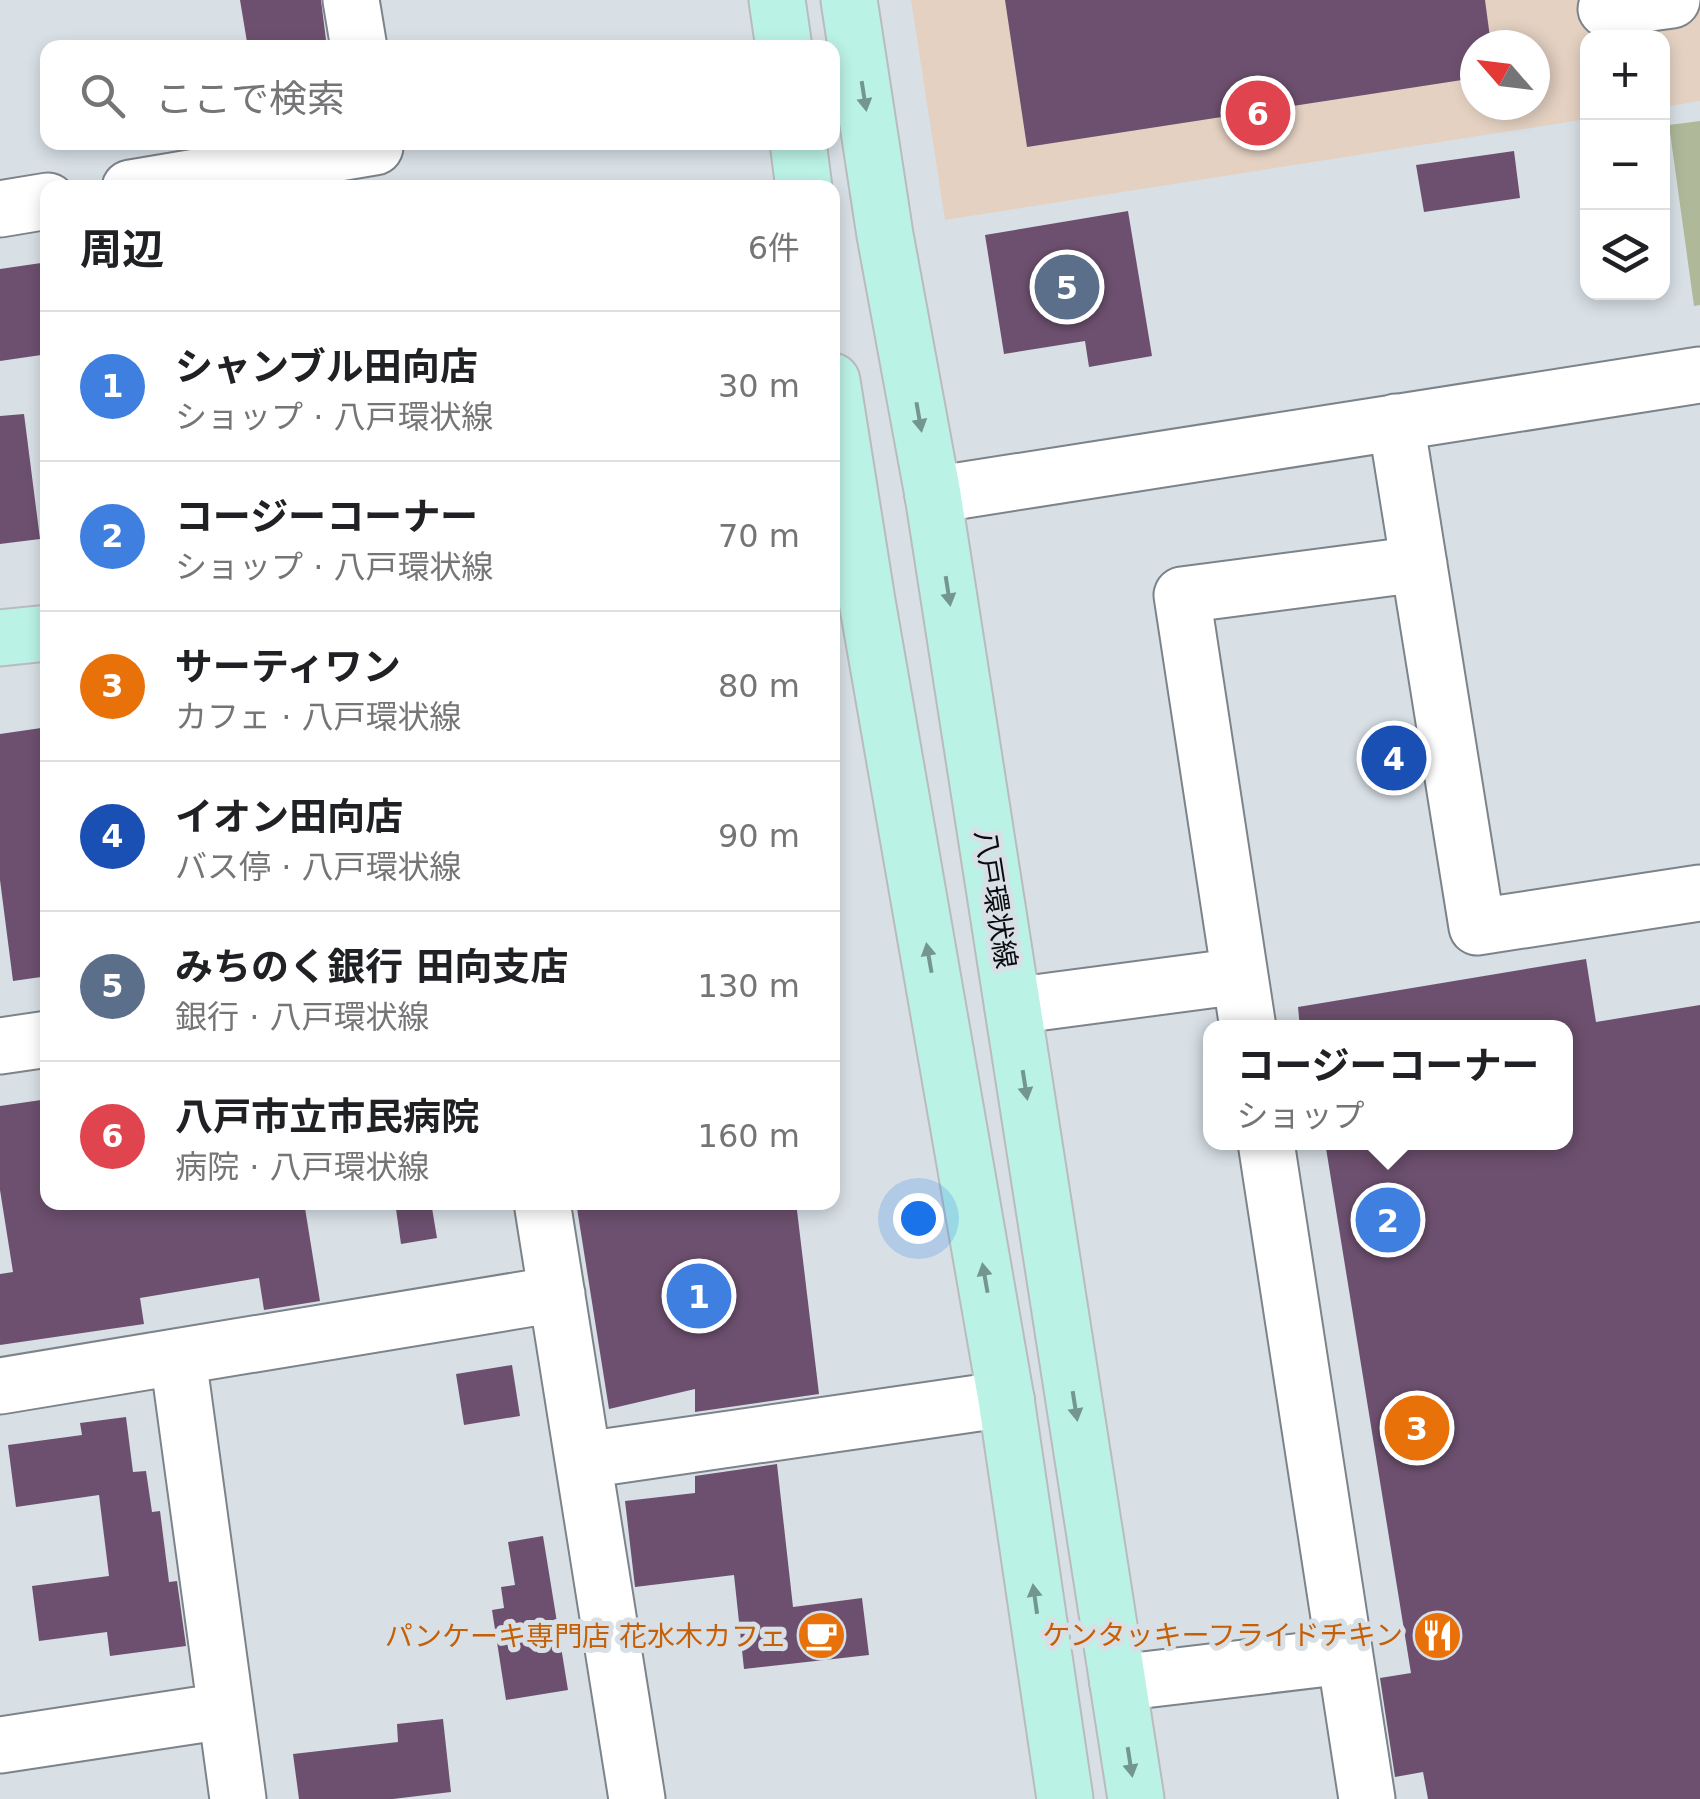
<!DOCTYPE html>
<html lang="ja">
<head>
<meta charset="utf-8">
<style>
	body { margin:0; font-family:"DejaVu Sans","Noto Sans JP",sans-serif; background:#f6f6f6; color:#202124 }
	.controls { position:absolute; right:30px; top:30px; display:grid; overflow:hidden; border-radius:20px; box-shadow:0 5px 15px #0003 }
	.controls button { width:90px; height:90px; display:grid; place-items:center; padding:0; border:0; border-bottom:2px solid #e0e0e0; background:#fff; color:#202124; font:50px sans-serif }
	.compass { position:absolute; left:1460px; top:30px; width:90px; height:90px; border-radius:50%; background:#fff; box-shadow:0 5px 15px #0003; rotate:298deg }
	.you { position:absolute; left:918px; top:1218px; width:35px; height:35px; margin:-25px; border:8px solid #fff; border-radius:50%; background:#1a73e8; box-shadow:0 0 0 15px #1a73e833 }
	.badge { display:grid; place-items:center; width:65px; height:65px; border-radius:50%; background:#ea580c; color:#fff; font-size:32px; font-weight:700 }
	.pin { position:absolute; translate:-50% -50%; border:5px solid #fff; box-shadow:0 2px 10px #0006 }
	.popup { position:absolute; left:1203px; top:1020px; width:370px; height:130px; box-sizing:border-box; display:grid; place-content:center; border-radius:20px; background:#fff; filter:drop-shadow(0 2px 8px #0005); font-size:32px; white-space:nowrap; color:#757577 }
	.popup b { font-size:38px; color:#202124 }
	.popup::after { content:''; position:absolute; left:50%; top:100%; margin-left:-20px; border:20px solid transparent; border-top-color:#fff }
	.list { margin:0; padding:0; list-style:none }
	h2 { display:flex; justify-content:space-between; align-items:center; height:130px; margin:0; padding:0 40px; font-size:42px }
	h2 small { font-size:32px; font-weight:400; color:#757577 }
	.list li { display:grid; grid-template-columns:65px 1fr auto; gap:30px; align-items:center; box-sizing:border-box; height:150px; padding:0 40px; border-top:2px solid #e0e0e0 }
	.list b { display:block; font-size:38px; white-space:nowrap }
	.list p { margin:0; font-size:32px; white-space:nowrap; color:#757577 }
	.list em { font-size:32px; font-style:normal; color:#757577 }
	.icon { flex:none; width:55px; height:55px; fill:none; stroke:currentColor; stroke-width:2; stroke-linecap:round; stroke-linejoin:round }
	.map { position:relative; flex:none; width:1700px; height:1799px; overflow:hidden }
	.search { position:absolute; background:#fff; box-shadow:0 5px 15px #0003; left:40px; top:40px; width:800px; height:110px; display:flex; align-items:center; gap:25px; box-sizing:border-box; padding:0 35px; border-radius:20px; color:#757577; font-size:38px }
	.panel { position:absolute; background:#fff; box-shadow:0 5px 15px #0003; left:40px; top:180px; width:800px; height:1030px; border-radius:20px }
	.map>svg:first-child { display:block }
	.medical { fill:#e4d1c2; fill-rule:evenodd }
	.green { fill:#afb899 }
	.building { fill:#6d506f }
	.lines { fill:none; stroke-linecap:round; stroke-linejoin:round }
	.minor-casing { stroke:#7c8389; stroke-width:59 }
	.major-casing { stroke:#babbbc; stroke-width:59 }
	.minor { stroke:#fff; stroke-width:55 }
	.major { stroke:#bbf2e6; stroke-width:55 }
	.oneway { fill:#749690 }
	.labels { text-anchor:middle; stroke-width:10; stroke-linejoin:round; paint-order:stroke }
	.street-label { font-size:28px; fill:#0a0c0e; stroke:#d8e0e6 }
	.food-label { font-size:28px; fill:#c56008; stroke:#d8e0e6; text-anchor:end }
</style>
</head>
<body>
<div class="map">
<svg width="1700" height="1799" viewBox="0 0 1700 1799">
	<rect width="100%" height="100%" fill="#d8e0e6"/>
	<!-- medical -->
	<path class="medical" d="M911 0H1700V101L1663 107 1662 38H1588L1587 119 945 220ZM1475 45H1535V105H1475Z"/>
	<!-- green -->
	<path class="green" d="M1700 121V305L1694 306 1669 125Z"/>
	<!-- building -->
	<path class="building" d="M240 0H321L327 48H248Z
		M1005 0H1485L1491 45H1475V78L1027 147Z
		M1514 151 1520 198 1424 212 1416 165Z
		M1128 211 1152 356 1089 367 1085 341 1004 354 985 235Z
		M48 262V354L0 361V269Z
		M24 414 40 539 0 544V416Z
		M48 727V976L13 981 0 880V734Z
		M1586 959 1596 1022 1700 1005V1799H1428L1423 1772 1395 1777 1380 1678 1411 1673 1325 1142H1566V1028H1300L1298 1007Z
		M48 1099V1202H304L320 1301 264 1310 259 1278 140 1298 144 1324 0 1345V1274L13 1272 0 1190V1106Z
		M395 1202H431L437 1238 401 1244Z
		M576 1202H796L819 1394 695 1412V1389L609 1409Z
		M512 1365 520 1416 464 1425 456 1374Z
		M126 1417 133 1472 146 1471 152 1512 160 1511 169 1582 177 1581 186 1646 110 1656 107 1632 39 1641 32 1586 109 1576 99 1495 16 1507 8 1445 82 1435 80 1423Z
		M777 1464 793 1607 862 1598 869 1655 744 1669 734 1575 635 1587 625 1501 695 1493V1476Z
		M543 1536 568 1690 506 1700 492 1610 504 1608 501 1587 515 1585 508 1542Z
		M443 1719 451 1792 393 1799H299L293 1754 398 1742 397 1724Z"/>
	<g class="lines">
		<defs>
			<path id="minor" d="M351 0 359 48
				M1606 9 1672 0
				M130 188 375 147 374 142
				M0 209 48 201
				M1396 422 1477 927 1700 893
				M933 495 1700 375
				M1240 976 1182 595 1419 564
				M1013 1006 1240 976 1248 1028
				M0 1046 48 1039
				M1266 1142 1367 1799
				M542 1202 637 1799
				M178 1358 238 1799
				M0 1386 557 1294
				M585 1460 1006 1399
				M1118 1683 1345 1656
				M0 1745 224 1711"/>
			<path id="major" d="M777 0 784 48
				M849 0 885 235 933 495 1136 1799
				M798 142 804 188
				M832 381 867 601 1006 1399 1065 1799
				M0 638 48 633"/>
		</defs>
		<!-- minor casing -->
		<use href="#minor" class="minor-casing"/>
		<!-- major casing -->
		<use href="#major" class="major-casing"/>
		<!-- minor -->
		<use href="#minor" class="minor"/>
		<!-- major -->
		<use href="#major" class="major"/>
	</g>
	<!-- one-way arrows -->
	<defs><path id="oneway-solid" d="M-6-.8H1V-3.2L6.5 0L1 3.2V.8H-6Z" transform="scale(2.5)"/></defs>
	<g class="oneway">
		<use href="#oneway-solid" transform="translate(864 96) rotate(81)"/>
		<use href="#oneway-solid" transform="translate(919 417) rotate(80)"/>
		<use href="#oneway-solid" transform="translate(948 591) rotate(81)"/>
		<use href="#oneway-solid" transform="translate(929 958) rotate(-100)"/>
		<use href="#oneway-solid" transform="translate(1025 1085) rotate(81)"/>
		<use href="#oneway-solid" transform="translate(985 1278) rotate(-100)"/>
		<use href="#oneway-solid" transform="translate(1075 1406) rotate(81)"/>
		<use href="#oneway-solid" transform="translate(1035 1599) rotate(-98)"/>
		<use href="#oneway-solid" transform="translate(1130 1762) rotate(81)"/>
	</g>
	<!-- icons -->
	<defs>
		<symbol id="restaurant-disc" viewBox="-11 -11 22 22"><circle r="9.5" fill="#e8710a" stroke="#d8e0e6"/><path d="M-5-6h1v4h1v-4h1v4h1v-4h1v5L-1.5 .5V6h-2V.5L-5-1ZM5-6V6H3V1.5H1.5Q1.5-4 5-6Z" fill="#fff"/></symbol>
		<symbol id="cafe-disc" viewBox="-11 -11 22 22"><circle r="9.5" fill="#e8710a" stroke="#d8e0e6"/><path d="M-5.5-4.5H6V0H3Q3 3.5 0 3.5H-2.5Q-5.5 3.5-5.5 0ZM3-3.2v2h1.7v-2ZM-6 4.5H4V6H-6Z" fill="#fff"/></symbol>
	</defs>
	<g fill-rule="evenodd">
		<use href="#restaurant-disc" x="1410" y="1608" width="55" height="55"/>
		<use href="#cafe-disc" x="794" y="1608" width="55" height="55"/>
	</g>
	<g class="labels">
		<!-- street labels -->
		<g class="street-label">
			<text transform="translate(996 899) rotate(81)" y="10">八戸環状線</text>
		</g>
		<!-- food labels -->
		<g class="food-label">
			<text x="1403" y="1645">ケンタッキーフライドチキン</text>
			<text x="787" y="1646">パンケーキ専門店 花水木カフェ</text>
		</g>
	</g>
</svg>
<div class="controls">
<button>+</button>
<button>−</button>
<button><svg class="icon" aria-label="layers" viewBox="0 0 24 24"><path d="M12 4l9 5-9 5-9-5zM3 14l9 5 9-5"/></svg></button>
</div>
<svg class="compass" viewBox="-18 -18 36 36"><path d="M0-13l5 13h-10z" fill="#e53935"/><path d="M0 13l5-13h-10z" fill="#757577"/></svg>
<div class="you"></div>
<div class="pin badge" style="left:699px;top:1296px;background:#3f7fe0">1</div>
<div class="pin badge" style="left:1388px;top:1220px;background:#3f7fe0">2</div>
<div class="popup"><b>コージーコーナー</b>ショップ</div>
<div class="pin badge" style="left:1417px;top:1428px;background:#e8710a">3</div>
<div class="pin badge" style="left:1394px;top:758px;background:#1a4fb4">4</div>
<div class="pin badge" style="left:1067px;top:287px;background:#5c6f8a">5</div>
<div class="pin badge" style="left:1258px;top:113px;background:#e0444e">6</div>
<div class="search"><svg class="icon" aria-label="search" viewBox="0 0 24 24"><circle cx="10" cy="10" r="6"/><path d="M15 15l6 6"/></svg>ここで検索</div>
<section class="panel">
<h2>周辺<small>6件</small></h2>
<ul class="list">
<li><span class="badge" style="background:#3f7fe0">1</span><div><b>シャンブル田向店</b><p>ショップ · 八戸環状線</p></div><em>30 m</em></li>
<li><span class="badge" style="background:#3f7fe0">2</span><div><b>コージーコーナー</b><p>ショップ · 八戸環状線</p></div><em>70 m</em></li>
<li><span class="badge" style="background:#e8710a">3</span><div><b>サーティワン</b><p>カフェ · 八戸環状線</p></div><em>80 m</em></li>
<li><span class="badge" style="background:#1a4fb4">4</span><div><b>イオン田向店</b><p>バス停 · 八戸環状線</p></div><em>90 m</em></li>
<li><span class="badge" style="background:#5c6f8a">5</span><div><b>みちのく銀行 田向支店</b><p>銀行 · 八戸環状線</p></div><em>130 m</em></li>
<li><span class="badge" style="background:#e0444e">6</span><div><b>八戸市立市民病院</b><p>病院 · 八戸環状線</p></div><em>160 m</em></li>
</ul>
</section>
</div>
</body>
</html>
